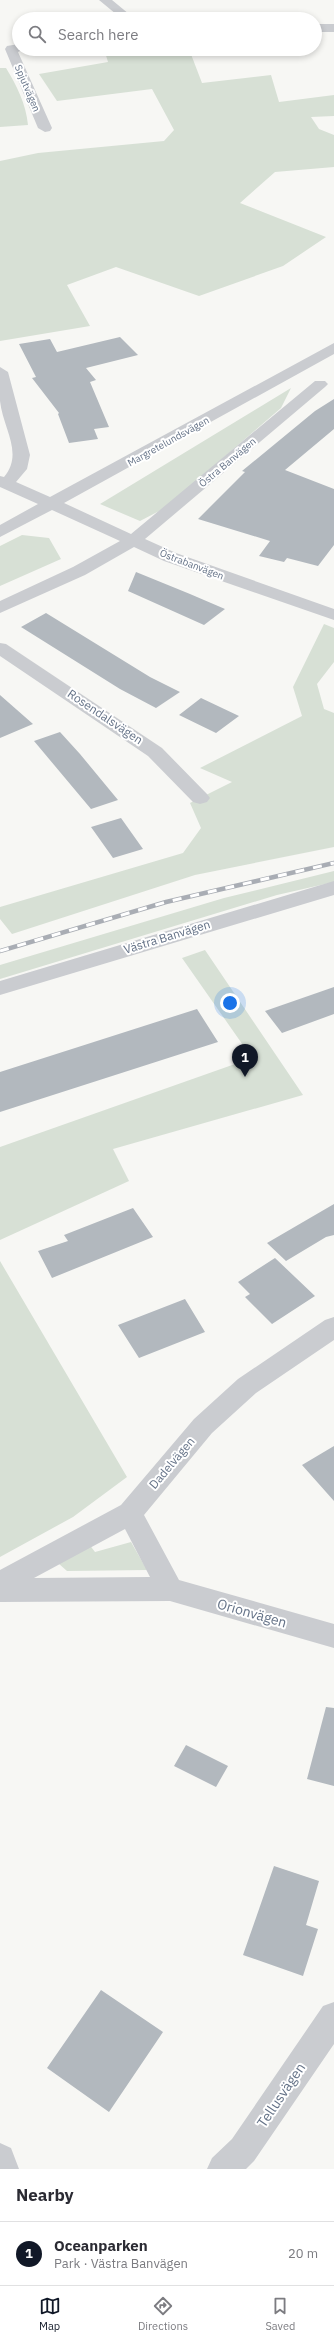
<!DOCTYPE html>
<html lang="en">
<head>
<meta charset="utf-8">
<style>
	body { margin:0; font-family:"IBM Plex Sans",sans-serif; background:#f2f2f3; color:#2b2b33 }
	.you { position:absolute; left:230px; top:1003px; width:14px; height:14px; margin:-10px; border:3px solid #fff; border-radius:50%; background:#1a73e8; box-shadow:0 0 0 6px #1a73e833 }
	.badge { display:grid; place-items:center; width:26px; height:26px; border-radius:50%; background:#111827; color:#fff; font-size:13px; font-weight:700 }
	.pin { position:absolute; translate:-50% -33px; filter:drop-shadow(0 1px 2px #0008) }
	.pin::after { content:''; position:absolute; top:21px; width:14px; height:12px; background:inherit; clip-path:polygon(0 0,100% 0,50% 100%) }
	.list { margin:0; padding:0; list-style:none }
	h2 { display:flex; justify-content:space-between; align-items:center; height:52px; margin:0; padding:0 16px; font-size:17px }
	h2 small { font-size:13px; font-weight:400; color:#7c7c81 }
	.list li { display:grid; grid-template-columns:26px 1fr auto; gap:12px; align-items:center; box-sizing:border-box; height:64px; padding:0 16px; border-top:1px solid #e1e1e2 }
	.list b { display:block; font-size:15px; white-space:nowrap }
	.list p { margin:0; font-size:13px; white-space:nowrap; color:#7c7c81 }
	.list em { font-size:13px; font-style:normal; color:#7c7c81 }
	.icon { flex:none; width:22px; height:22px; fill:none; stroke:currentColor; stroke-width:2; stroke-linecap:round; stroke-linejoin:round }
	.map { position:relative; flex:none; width:334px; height:2169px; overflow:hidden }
	.search { position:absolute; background:#fff; box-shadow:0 2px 6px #0003; left:12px; right:12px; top:12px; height:44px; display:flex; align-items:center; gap:10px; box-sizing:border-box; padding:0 14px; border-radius:22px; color:#7c7c81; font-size:15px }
	.sheet { height:116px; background:#fff }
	nav { display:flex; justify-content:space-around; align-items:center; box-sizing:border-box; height:56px; border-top:1px solid #e1e1e2; background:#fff; font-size:11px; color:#7c7c81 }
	nav a { display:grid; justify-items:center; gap:2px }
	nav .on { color:#111827 }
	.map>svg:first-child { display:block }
	.green { fill:#d7e0d5 }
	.building { fill:#b2b8be }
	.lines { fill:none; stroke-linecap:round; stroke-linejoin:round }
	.minor { fill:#caccd0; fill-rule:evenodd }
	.rail-casing { stroke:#a9adb4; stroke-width:4.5 }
	.rail { stroke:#fff; stroke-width:3; stroke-dasharray:9; stroke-linecap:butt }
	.labels { text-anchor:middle; stroke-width:4; stroke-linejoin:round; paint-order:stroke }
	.far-street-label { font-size:10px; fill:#647287; stroke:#fff }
	.street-label { font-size:12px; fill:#647287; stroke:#fff }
	.near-street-label { font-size:14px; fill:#647287; stroke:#fff }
</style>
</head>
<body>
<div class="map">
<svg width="334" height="2169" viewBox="0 0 334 2169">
	<rect width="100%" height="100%" fill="#f7f7f4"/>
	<!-- green -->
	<path class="green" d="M104 49H189L202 83 271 75 279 102 334 95V116L311 117 319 129 334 135V167L275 172 240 203 326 237 283 266 199 296 116 267 67 285 90 326 0 341V161L38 153 164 141 174 130 152 89 57 101 39 74 108 62Z
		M0 68H6C17 86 26 104 28 125L0 127Z
		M291 388 281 408 165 508 140 521 100 504Z
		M22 535 49 538 61 559 0 586V546Z
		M324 624 334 628V662L317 684 324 709 334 713V847L195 875 12 934 0 919V907L183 853 201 828 190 803 232 782 200 768 302 716 293 687Z
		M334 871V882L277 895 0 979V965L224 898Z
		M205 950 303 1095 113 1149 129 1181 0 1240V1147L252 1058 182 958Z
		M0 1261 127 1477 73 1517 0 1557Z
		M86 1540 95 1552 131 1542 147 1570 67 1571 58 1563Z"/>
	<!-- building -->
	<path class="building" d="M120 337 138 355 86 368 96 380 90 382 109 427 94 429 98 439 69 443 58 414 59 413 32 378 36 377 19 344 50 339 57 352Z
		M334 399V429L285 470 334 489V545L318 566 287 558 284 562 259 556 270 541 198 519 245 472 242 471 315 411Z
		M136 572 190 594 225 609 204 625 128 591Z
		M46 613 150 677 180 692 156 708 120 689 21 627Z
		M0 695 33 724 0 738Z
		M201 698 239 716 216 733 179 715Z
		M60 732 80 754 118 800 91 809 34 741Z
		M121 818 143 849 113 858 91 827Z
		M334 987V1014L282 1033 265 1011Z
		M197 1009 218 1042 0 1112V1072Z
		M334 1204V1235L326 1237 286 1261 267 1243Z
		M133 1208 153 1237 52 1278 38 1251 68 1241 64 1235Z
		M275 1258 315 1296 272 1324 245 1297 250 1294 238 1282Z
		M185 1299 205 1332 139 1358 118 1325Z
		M334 1446V1501L302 1465Z
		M326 1707 334 1708V1786L307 1779Z
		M186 1745 228 1766 216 1787 174 1766Z
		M274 1866 319 1881 306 1925 318 1929 303 1976 243 1955Z
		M101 1990 163 2032 109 2112 47 2068Z"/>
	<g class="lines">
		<!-- minor -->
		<path class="minor" d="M99 0H112L135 19H122Z
			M315 24H334V32H315Z
			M19 44V49H24L18 52 52 128 50 131 45 132 38 128 5 49 7 46Z
			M334 343V354L64 503 131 534 315 381H325L328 384 325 387 145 539 176 553 334 609V620L164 561 134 547 85 575 0 613V601L73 567 120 541 52 510 0 537V525L38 504 0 487V476L4 477C24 453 3 429 0 401 0 390 0 378 0 367L8 372 30 455 27 469 16 482 50 497Z
			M0 643 6 644 162 748 207 794 210 798 207 802 200 804 193 802 148 756 0 656Z
			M334 881V895L0 995V981Z
			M334 1317V1340L256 1393 212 1433 144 1515 179 1580 334 1624V1648L170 1601 0 1602V1570L121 1505 194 1419 238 1379 325 1320ZM125 1529 150 1577 34 1578Z
			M334 2002V2044L254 2161 246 2169H207L212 2158 232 2139 323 2006Z
			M0 2143 11 2148 19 2169H0Z"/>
		<defs>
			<path id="rail" d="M0 951 166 902 334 863"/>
		</defs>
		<!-- rail casing -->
		<use href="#rail" class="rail-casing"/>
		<!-- rail -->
		<use href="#rail" class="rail"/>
	</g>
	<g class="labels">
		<!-- far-street labels -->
		<g class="far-street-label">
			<text transform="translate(28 88) rotate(67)" y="4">Spjutvägen</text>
			<text transform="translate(168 441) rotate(-29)" y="4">Margretelundsvägen</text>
			<text transform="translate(227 462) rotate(-40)" y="4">Östra Banvägen</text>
			<text transform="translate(192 564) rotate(21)" y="4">Östrabanvägen</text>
		</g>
		<!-- street labels -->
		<g class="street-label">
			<text transform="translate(105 717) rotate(34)" y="4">Rosendalsvägen</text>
			<text transform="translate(167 937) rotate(-17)" y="4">Västra Banvägen</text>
			<text transform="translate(172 1463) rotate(-50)" y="4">Dadelvägen</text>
		</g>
		<!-- near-street labels -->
		<g class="near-street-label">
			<text transform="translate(252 1613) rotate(16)" y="5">Orionvägen</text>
			<text transform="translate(281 2095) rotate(-56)" y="5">Tellusvägen</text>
		</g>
	</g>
</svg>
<div class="you"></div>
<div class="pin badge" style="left:245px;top:1077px">1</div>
<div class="search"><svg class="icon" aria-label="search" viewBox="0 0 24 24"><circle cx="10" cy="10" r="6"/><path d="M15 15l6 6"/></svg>Search here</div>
</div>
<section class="sheet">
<h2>Nearby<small></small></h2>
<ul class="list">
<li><span class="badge">1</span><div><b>Oceanparken</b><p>Park · Västra Banvägen</p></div><em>20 m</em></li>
</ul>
</section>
<nav>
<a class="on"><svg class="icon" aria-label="map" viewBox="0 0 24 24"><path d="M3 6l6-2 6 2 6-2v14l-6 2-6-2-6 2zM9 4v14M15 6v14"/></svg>Map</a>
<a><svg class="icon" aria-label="directions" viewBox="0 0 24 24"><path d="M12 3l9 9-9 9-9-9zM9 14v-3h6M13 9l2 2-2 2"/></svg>Directions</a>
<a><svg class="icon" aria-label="saved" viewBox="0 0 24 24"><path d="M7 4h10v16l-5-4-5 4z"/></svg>Saved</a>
</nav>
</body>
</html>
